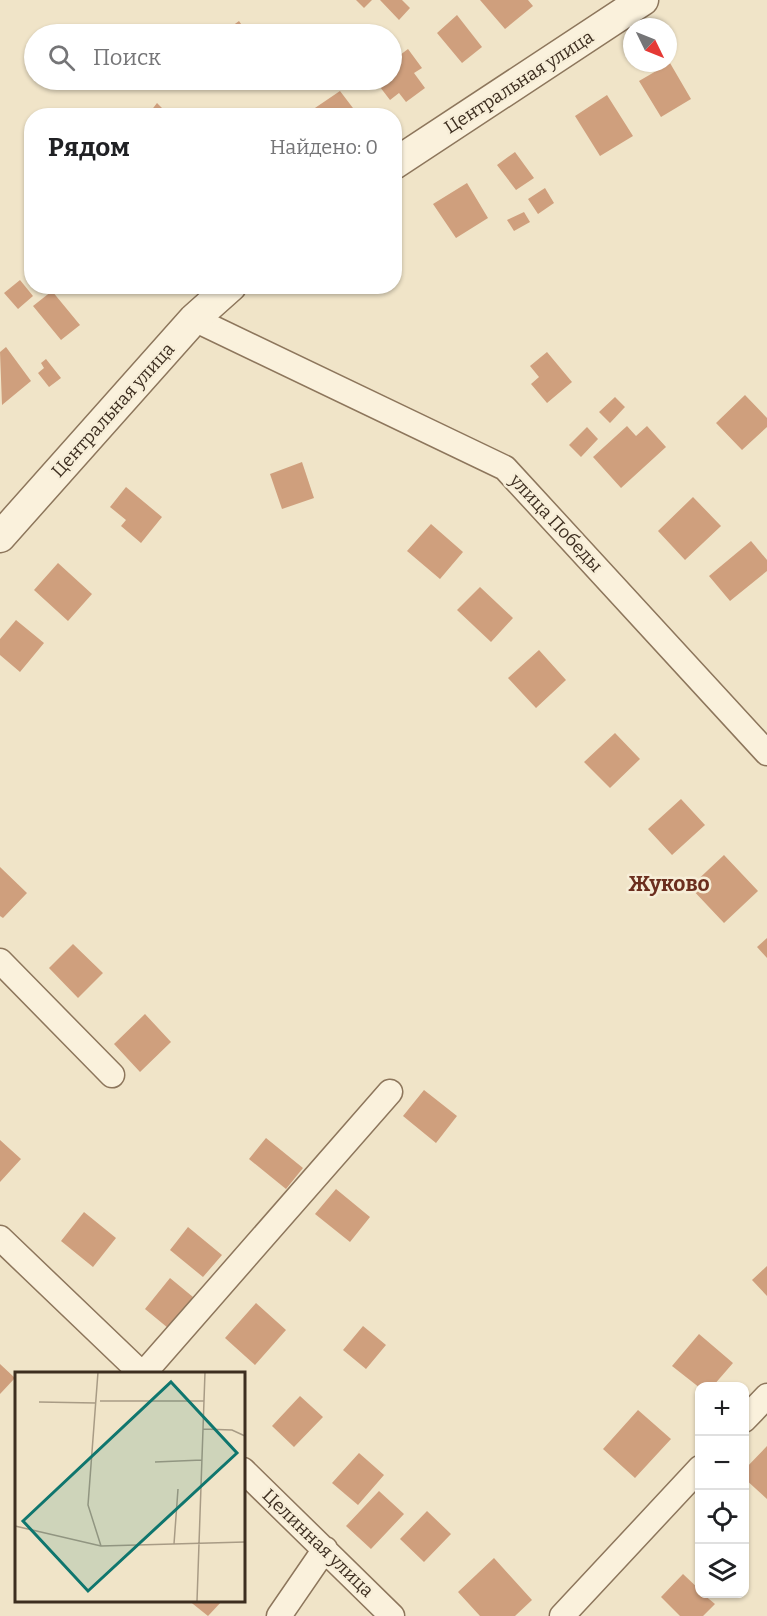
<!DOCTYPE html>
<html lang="ru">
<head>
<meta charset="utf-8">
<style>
	body { margin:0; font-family:Bitter,serif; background:#f2f2f2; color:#202124 }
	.controls { position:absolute; right:18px; bottom:18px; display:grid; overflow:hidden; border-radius:12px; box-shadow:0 2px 4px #0004 }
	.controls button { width:54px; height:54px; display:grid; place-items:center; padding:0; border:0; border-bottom:2px solid #e0e0e0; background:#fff; color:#202124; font:30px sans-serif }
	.compass { position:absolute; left:623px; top:18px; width:54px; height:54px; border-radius:50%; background:#fff; box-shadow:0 2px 4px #0004; rotate:133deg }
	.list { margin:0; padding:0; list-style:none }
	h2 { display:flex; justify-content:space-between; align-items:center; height:78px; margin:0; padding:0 24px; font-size:26px }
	h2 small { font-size:20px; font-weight:400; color:#757577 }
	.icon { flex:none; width:33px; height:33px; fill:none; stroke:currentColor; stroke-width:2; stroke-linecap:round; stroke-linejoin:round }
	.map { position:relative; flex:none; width:767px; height:1616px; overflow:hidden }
	.search { position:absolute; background:#fff; box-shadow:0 2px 4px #0004; left:24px; top:24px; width:378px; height:66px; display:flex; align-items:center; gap:15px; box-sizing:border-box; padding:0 21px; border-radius:33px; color:#757577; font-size:22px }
	.panel { position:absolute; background:#fff; box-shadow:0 2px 4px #0004; left:24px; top:108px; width:378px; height:186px; border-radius:24px }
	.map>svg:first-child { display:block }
	.building { fill:#cf9f7d }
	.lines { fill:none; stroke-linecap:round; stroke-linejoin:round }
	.minor-casing { stroke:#8d765c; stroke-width:27 }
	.tertiary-casing { stroke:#8d765c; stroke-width:33 }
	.minor { stroke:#faf1dc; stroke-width:24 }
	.tertiary { stroke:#faf1dc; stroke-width:30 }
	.labels { text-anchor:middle; stroke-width:5; stroke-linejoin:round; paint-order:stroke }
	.street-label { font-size:18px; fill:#3d2e20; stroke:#f7eed8 }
	.quarter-label { font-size:21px; font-weight:bold; fill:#6b2e1e; stroke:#f7eed8 }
	.inset-road { fill:none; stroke:#a89b85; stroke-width:1.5 }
	.view { fill:#0f766e; fill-opacity:0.15; stroke:#0f766e; stroke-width:3 }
	.inset-edge { fill:none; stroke:#3d2e20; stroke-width:3 }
</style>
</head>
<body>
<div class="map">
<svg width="767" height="1616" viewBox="0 0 767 1616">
	<rect width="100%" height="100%" fill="#f0e4c8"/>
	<!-- building -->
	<path class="building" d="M356 0H372L364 8Z
		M380 0H402L410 8 399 20Z
		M480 0H528L533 6 505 29Z
		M457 15 482 47 462 63 437 33Z
		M239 21 248 34H221Z
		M408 49 422 68 414 73 425 88 406 102 399 93 390 100 380 87 392 80V61Z
		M670 63 691 99 661 117 639 81Z
		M340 91 356 112 351 116H316L312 110Z
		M607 95 633 136 600 156 575 116Z
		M157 103 170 116H147Z
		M515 152 534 178 516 190 497 165Z
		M467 183 488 218 456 238 433 204Z
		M545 188 554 203 538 214 528 199Z
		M524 212 530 222 514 231 507 220Z
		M20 280 33 296 18 309 4 293Z
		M52 291 80 325 61 340 33 306Z
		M6 347 31 381 2 405 0 352Z
		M547 352 572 382 547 403 531 384 539 377 530 366Z
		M46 359 61 378 49 387 38 373 44 368 41 363Z
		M745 395 767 418V427L742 450 716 423Z
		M615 397 625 407 610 423 599 412Z
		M627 426 636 436 647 426 666 447 621 488 593 457Z
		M587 427 598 439 581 457 569 445Z
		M302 462 314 498 282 509 270 474Z
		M126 487 162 517 141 543 121 526 126 520 110 507Z
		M693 497 721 526 685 560 658 531Z
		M431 524 463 552 440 579 407 551Z
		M751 541 767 560V571L730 601 709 576Z
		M58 563 92 594 68 621 34 590Z
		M480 587 513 618 491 642 457 610Z
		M16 620 44 643 20 672 0 655V639Z
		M539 650 566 680 536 708 508 678Z
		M615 733 640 759 610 788 584 762Z
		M681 799 705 825 672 855 648 829Z
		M724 855 758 891 724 923 690 887Z
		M0 867 27 893 3 918 0 916Z
		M767 938V958L757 947Z
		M73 944 103 973 78 998 49 968Z
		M145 1014 171 1042 140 1072 114 1044Z
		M424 1090 457 1116 436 1143 403 1116Z
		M266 1138 303 1168 286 1189 249 1159Z
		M0 1140 21 1159 0 1182Z
		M336 1189 370 1217 350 1242 315 1214Z
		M84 1212 116 1238 93 1267 61 1241Z
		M188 1227 222 1255 203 1277 170 1250Z
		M767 1266V1296L752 1280Z
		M170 1278 193 1297 168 1328 145 1309Z
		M256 1303 286 1330 255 1365 225 1338Z
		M363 1326 386 1345 366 1369 343 1350Z
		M699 1334 733 1363 713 1386 700 1388 672 1366Z
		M0 1364 15 1378 0 1394Z
		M300 1396 323 1417 294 1447 272 1426Z
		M638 1410 671 1439 635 1478 603 1449Z
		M767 1446V1499L744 1478V1470Z
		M359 1453 384 1475 358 1505 332 1483Z
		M379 1491 404 1514 371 1549 346 1526Z
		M427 1511 451 1534 424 1562 400 1539Z
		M494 1558 532 1600 515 1616H480L458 1592Z
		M683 1574 700 1590V1594H703L715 1604 703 1616H680L661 1597Z
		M188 1600H223L208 1616Z"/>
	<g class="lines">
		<defs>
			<path id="minor" d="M194 319 505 468 767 753
				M0 961 112 1075
				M0 1238 141 1373
				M144 1373 390 1092
				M744 1420 767 1396
				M243 1470 392 1616
				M279 1616 325 1549
				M562 1616 700 1468"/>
			<path id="tertiary" d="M394 164 643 0
				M0 537 194 319 231 286"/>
		</defs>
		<!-- minor casing -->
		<use href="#minor" class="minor-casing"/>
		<!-- tertiary casing -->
		<use href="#tertiary" class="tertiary-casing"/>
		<!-- minor -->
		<use href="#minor" class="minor"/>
		<!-- tertiary -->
		<use href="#tertiary" class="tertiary"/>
	</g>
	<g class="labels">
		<!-- street labels -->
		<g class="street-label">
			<text transform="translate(519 82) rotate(-33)" y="6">Центральная улица</text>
			<text transform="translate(113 410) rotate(-48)" y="6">Центральная улица</text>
			<text transform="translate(556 523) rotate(47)" y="6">улица Победы</text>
			<text transform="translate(318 1543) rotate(44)" y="6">Целинная улица</text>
		</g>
		<!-- quarter labels -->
		<g class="quarter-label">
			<text x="669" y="891">Жуково</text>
		</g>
	</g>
	<!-- overview -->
	<g transform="translate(15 1372)">
		<rect width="230" height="230" fill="#f0e4c8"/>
		<path class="inset-road" d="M83 0 73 133 86 174M85 29H189M24 30 81 31M188 57 217 58 230 64M140 90 187 88M0 154 86 174 230 170M159 172 163 117M182 229 190 0"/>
		<path class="view" d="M156 10 222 81 73 219 8 149Z"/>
		<rect width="230" height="230" class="inset-edge"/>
	</g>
</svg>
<div class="controls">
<button>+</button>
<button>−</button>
<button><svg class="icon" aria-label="locate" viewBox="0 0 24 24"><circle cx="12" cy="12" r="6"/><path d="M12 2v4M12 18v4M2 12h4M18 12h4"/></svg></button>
<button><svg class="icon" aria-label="layers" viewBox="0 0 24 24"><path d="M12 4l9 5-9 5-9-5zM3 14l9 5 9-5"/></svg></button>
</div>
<svg class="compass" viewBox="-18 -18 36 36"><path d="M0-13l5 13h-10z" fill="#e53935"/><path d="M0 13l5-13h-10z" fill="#757577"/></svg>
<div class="search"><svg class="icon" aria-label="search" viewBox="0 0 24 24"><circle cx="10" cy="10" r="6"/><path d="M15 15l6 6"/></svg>Поиск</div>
<section class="panel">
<h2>Рядом<small>Найдено: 0</small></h2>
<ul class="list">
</ul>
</section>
</div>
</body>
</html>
